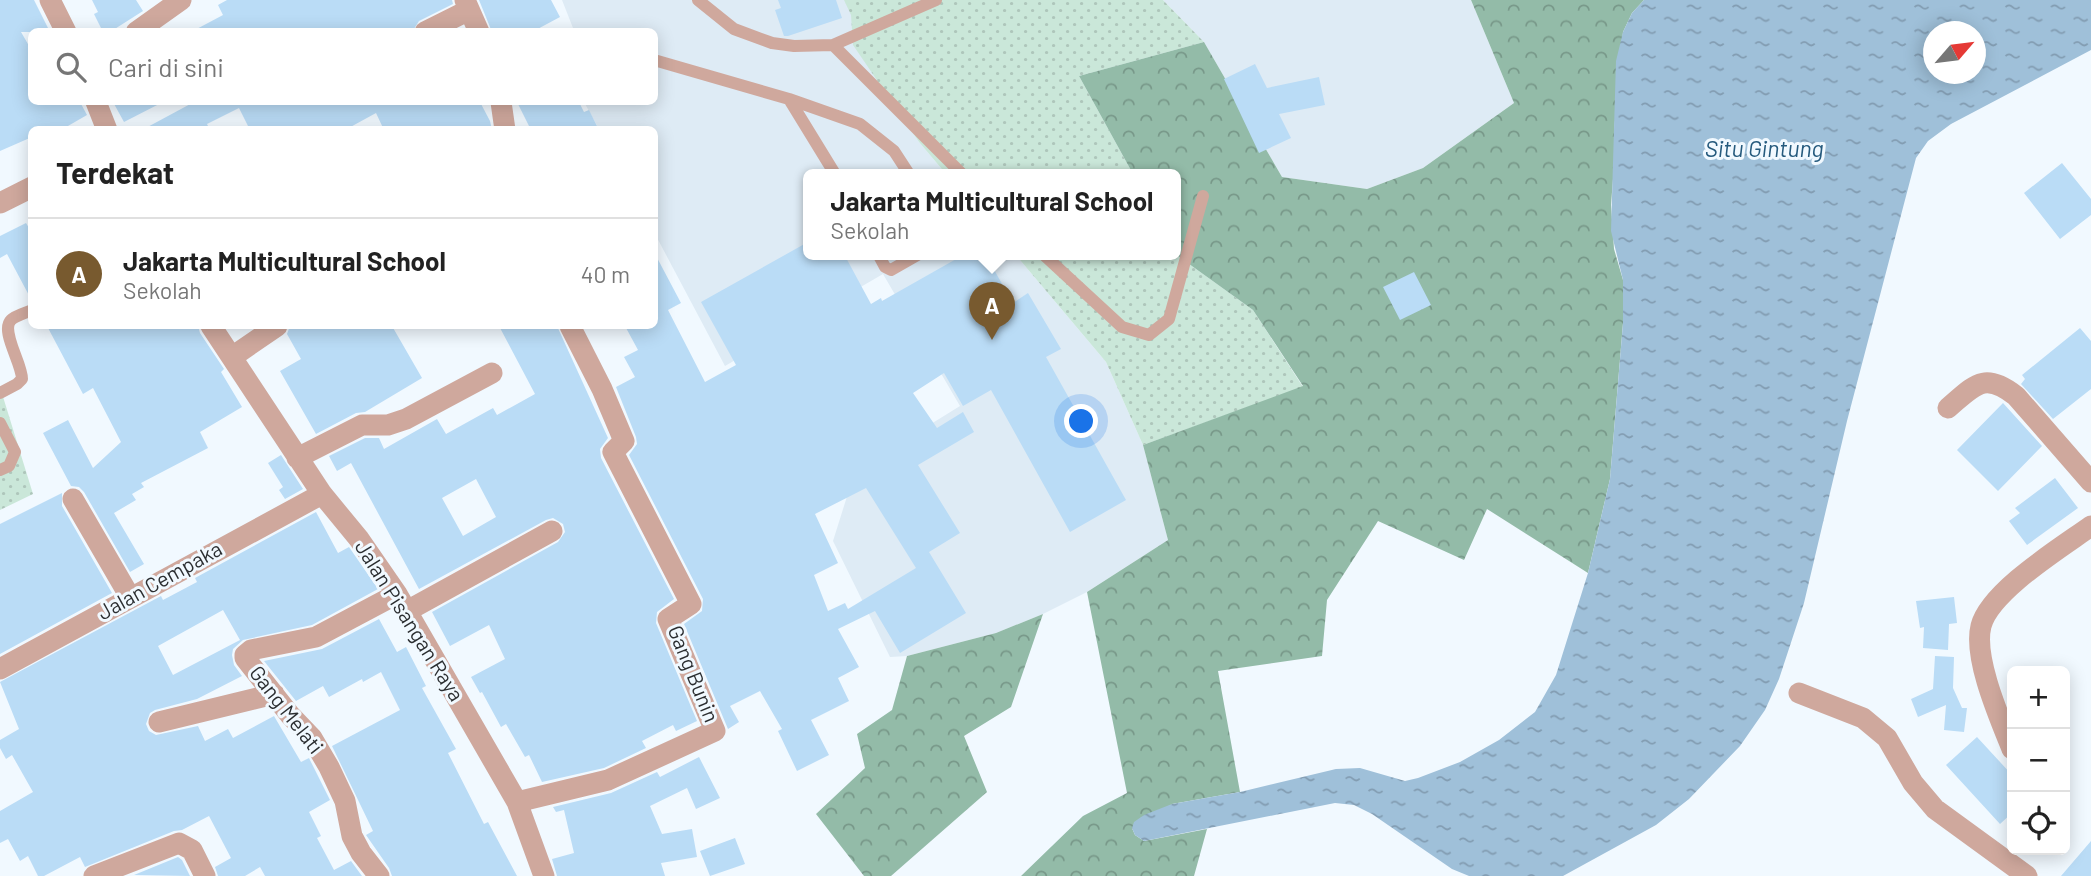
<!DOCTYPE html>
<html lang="id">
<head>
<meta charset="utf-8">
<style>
	body { margin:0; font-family:Barlow,sans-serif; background:#f6f6f6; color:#222 }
	.controls { position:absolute; right:21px; bottom:21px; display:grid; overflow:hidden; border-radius:10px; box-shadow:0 4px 18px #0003 }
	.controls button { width:63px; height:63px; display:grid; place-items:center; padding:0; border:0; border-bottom:2px solid #e0e0e0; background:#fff; color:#222; font:35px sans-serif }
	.compass { position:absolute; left:1923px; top:21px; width:63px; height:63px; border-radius:50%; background:#fff; box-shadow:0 4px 18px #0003; rotate:62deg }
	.you { position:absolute; left:1082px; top:422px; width:24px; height:24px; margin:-18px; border:5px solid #fff; border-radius:50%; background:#1a73e8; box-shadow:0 0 0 10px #1a73e833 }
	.badge { display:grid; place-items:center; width:46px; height:46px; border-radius:50%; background:#785a2f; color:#fff; font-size:23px; font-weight:700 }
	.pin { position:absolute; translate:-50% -58px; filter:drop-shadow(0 2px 4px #0008) }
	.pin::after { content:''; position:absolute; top:37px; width:24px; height:21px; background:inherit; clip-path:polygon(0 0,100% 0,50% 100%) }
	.popup { position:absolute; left:803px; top:169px; width:378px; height:91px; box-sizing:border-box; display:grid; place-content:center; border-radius:10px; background:#fff; filter:drop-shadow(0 2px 5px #0005); font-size:23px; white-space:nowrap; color:#767676 }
	.popup b { font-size:26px; color:#222 }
	.popup::after { content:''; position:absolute; left:50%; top:100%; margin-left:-14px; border:14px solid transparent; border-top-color:#fff }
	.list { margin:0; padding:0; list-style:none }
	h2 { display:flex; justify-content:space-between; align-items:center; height:91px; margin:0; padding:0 28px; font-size:30px }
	h2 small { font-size:23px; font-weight:400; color:#767676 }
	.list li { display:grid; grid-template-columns:46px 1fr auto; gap:21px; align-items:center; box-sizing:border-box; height:112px; padding:0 28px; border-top:2px solid #e0e0e0 }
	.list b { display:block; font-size:26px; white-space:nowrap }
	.list p { margin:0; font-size:23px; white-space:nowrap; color:#767676 }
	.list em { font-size:23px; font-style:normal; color:#767676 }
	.icon { flex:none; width:38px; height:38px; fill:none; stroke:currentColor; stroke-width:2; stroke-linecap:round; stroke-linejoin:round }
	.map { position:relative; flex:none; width:2091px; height:876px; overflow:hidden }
	.search { position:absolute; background:#fff; box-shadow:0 4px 18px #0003; left:28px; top:28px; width:630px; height:77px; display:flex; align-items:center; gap:18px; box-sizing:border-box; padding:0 24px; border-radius:10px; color:#767676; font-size:26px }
	.panel { position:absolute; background:#fff; box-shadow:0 4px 18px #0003; left:28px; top:126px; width:630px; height:203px; border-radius:10px }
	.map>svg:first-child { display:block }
	.built { fill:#deebf5 }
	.green { fill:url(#green-dots) }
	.forest { fill:url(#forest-crowns) }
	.water { fill:url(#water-ripples); fill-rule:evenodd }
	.building { fill:#badcf6; fill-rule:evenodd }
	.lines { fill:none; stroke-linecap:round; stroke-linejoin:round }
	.service { stroke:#cfa89d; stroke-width:12 }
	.minor { stroke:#cfa89d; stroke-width:21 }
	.labels { text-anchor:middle; stroke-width:6; stroke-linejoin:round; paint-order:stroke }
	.street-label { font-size:21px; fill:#2b2e31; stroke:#f1f9ff }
	.water-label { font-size:23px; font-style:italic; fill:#255a7d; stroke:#f1f9ff }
</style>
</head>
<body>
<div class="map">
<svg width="2091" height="876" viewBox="0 0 2091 876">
	<defs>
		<pattern id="green-dots" width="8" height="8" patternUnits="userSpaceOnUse" patternTransform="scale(1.75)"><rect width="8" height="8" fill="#cae7d9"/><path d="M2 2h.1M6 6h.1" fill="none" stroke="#aec6bb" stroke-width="1.8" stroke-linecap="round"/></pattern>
		<pattern id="forest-crowns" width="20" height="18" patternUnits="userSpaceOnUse" patternTransform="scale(1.75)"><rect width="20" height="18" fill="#93bba8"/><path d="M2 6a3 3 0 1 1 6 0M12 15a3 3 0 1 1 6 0" fill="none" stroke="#789889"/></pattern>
		<pattern id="water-ripples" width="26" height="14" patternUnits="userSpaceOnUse" patternTransform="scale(1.75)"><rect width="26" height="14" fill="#9fc0d9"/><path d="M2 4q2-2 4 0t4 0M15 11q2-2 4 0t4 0" fill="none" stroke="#829cb1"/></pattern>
	</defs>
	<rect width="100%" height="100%" fill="#f1f9ff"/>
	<!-- built -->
	<path class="built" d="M562 0H935L854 45 919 142 946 174H808V254H1015L1106 362 1143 445 1168 540 1087 592 1043 614 996 633 907 656 890 657 833 541 855 471 960 406 883 274 725 366 655 234 654 130 599 129 584 102H654V32H560L573 28Z
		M1163 0H1471L1514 103 1423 168 1367 189 1282 177 1204 42Z"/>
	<!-- green -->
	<path class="green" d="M844 0H1163L1204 42 1079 76 1133 174H946L919 142 853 45 851 15Z
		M1176 252 1178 256 1253 310 1303 387 1143 445 1106 362 1015 254H1176Z
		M0 387 33 494 0 510Z"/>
	<!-- forest -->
	<path class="forest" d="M1471 0H1644L1632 13 1623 32 1614 131 1615 153 1611 205 1614 249 1623 280V323L1610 479 1588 573 1487 509 1464 560 1378 521 1327 600 1322 656 1218 671 1240 792 1172 804 1132 828 1135 835 1144 841 1207 829 1194 876H1021L1083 816 1127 793 1087 592 1168 540 1143 445 1303 386 1253 310 1178 256 1176 252V174H1133L1079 76 1204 42 1282 177 1367 189 1423 168 1514 103Z
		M1043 614 1011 707 964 736 987 792 891 876H864L816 814 865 768 857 734 892 710 907 656 996 633Z"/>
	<!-- water -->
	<path class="water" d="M1644 0H2091V50L1951 124 1928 141 1916 158 1847 421 1804 603 1779 679 1765 710 1740 746 1689 799 1656 825 1563 876H1469L1452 869 1372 814 1354 805 1335 803 1144 841 1135 835 1132 828 1134 822 1144 815 1172 804 1240 792 1336 769 1360 768 1405 781 1418 778 1460 762 1499 740 1535 712 1556 675 1588 573 1610 479 1623 323V280L1611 231 1616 61 1623 32 1632 13ZM1934 32H1976V74H1934Z"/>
	<!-- building -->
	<path class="building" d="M0 0H34L50 32H21L32 51V102H80L87 115 61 130H32V137L0 151Z
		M92 0H136L143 11 110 32H103L94 14 98 12Z
		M227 0H452L453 4 419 21 412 32H191L223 15 218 5Z
		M479 0H551L560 17 532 32H492Z
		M778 0H836L842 18 788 36H784L775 10 781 8Z
		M1255 64 1267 88 1319 77 1325 105 1279 114 1291 138 1259 153 1224 79Z
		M113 102H163L124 122Z
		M194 102H480L490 121 492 130H384L376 113 345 130H250L239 108 207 124 210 130H142Z
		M517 102H579L584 112 589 110 599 130H531Z
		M2062 163 2091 199V215L2060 239 2024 193Z
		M26 223 32 233V301L7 254 0 258V236Z
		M808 242V254H844L871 304 881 298 882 301 965 254H985L1013 303 1028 293 1061 349 1046 357 1126 500 1070 532 991 390 963 406 944 373 913 393 937 428 963 412 974 432 918 465 960 533 929 552 966 613 900 653 875 611 838 629 859 667 838 678 849 701 811 720 829 755 797 771 778 731 782 729 760 691 730 706 739 722 728 729 684 624 702 611 703 599 629 455 637 444 636 437 616 387 635 377 624 357 638 350 625 326H654V252L681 303 668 310 705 382 736 365 701 302ZM866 488 916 568 848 609 845 603 828 611 814 575 838 563 815 514Z
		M1414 272 1431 305 1400 320 1383 287Z
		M47 326H198L200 333 224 369 221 372 242 407 200 432 208 448 141 483 144 487 132 494 136 500 114 513 144 564 130 572 84 492 79 487 71 486 43 433 68 420 93 468 121 442 93 388 83 394Z
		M290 326H392L422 378 365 412 356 413 316 434 280 371 301 359 287 334Z
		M499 326H557L608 438 600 449 601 458 674 599 657 612 656 623 697 721 676 731 673 725 642 741 646 748 604 768 542 782 529 755 525 757 506 724 501 727 482 692 480 693 471 677 505 659 489 625 450 646 432 612 558 542 565 532 563 524 553 518 546 520 419 589 351 463 337 471 329 456 365 438H379L384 449 437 419 446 434 493 408 497 415 535 394ZM476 479 496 517 463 536 442 498Z
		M2080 328 2091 341V389L2053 419 2021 384 2025 379 2022 375Z
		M2003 403 2042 446 1998 491 1957 450Z
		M281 455 303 489 285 499 279 490 283 487 268 463Z
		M2055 478 2078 508 2027 545 2009 521 2020 513 2015 508Z
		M62 493V506L112 593 0 654V524Z
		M316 512 338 553 349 547 378 589 312 625 243 640 233 649 232 655 234 665 242 676 197 699 155 710 150 713 146 724 149 731 156 735 198 726 205 741 228 729 233 738 274 716 301 762 309 758 330 800 309 812 321 836 317 838 334 870 351 861 362 876H265L260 867 245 876H218L215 867 231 858 209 816 182 830 174 831 85 867 80 857 44 876H38L28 856 20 861 8 839 0 843V811L33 792 12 755 6 759 0 748V740L19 729 0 682 161 596 163 600 197 582 195 578ZM223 610 240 640 173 675 158 646Z
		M1954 597 1957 623 1949 624 1948 650 1923 648 1924 627 1920 628 1916 601Z
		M379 619 397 652 406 647 426 686 422 688 456 749 448 753 484 824 488 822 517 876H392L389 868 366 835 373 831 332 746 400 710 381 672 363 682 362 679 329 697 323 686 296 701 264 661 322 649Z
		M1935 656 1954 657 1953 688 1962 708H1967L1964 732 1944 730 1946 705 1918 717 1911 699 1933 689Z
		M1977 737 2012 775V813L2000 824 1946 765Z
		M699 757 720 798 696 809 687 788 650 806 662 834 692 829 697 857 661 863 665 876H557L552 859 574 853 564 810 556 812 553 807 611 793 657 772 660 777Z
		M735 838 745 864 710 876 700 851Z
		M2091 841V876H2061Z
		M178 857 182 860 190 876 134 875Z"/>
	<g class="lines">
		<!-- service -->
		<path class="service" d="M698 0 734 29 772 43 794 46 833 45 936 0
			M833 45 962 174
			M654 60 789 99 860 124 894 151 909 174
			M789 99 835 174
			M878 254 885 267 891 270 919 254
			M1043 254 1122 327 1149 335 1169 319 1203 196
			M0 393 17 384 22 379C22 363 0 331 11 320 16 315 26 313 32 310
			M0 423 15 452 9 466 0 470"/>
		<!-- minor -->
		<path class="minor" d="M50 0 66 32
			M465 0 479 32
			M136 32 181 0
			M425 32 469 10
			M96 102 107 130
			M501 102 505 130
			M0 203 32 187
			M211 326 322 494 359 539 397 594 517 802 544 876
			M232 357 277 326
			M1948 408C1975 385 1984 371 2016 396L2091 482
			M297 458 362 425H388L406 419 492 373
			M73 499 130 597
			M407 611 552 531
			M0 669 322 494
			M1799 693 1863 718 1887 738 1913 783 1935 809 2027 876
			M159 722 274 694
			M2012 749C2000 719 1973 658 1981 626 1990 591 2062 547 2091 526
			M517 802 608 780 715 731 668 619 691 604 613 452 624 441 602 389 570 326
			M94 876 179 843 192 850 205 876
			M379 876 361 853 352 836 345 801 329 767 312 738 290 715 245 658V655L251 650 316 637 397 594"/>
	</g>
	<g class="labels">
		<!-- street labels -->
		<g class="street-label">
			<text transform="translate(160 581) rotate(-29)" y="7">Jalan Cempaka</text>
			<text transform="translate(409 621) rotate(58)" y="7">Jalan Pisangan Raya</text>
			<text transform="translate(693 674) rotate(68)" y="7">Gang Bunin</text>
			<text transform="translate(286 710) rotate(52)" y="7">Gang Melati</text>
		</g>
		<!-- water labels -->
		<g class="water-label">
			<text x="1764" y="157">Situ Gintung</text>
		</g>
	</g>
</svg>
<div class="controls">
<button>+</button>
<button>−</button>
<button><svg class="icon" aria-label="locate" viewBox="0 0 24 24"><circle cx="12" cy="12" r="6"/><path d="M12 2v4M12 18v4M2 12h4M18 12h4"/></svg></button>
</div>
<svg class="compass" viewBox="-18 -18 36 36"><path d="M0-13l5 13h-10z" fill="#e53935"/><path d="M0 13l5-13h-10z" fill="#767676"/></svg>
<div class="you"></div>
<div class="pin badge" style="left:992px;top:340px">A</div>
<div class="popup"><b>Jakarta Multicultural School</b>Sekolah</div>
<div class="search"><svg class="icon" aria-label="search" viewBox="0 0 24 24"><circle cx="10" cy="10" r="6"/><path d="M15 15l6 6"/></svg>Cari di sini</div>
<section class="panel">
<h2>Terdekat<small></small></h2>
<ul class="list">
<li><span class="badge">A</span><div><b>Jakarta Multicultural School</b><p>Sekolah</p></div><em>40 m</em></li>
</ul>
</section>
</div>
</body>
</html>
